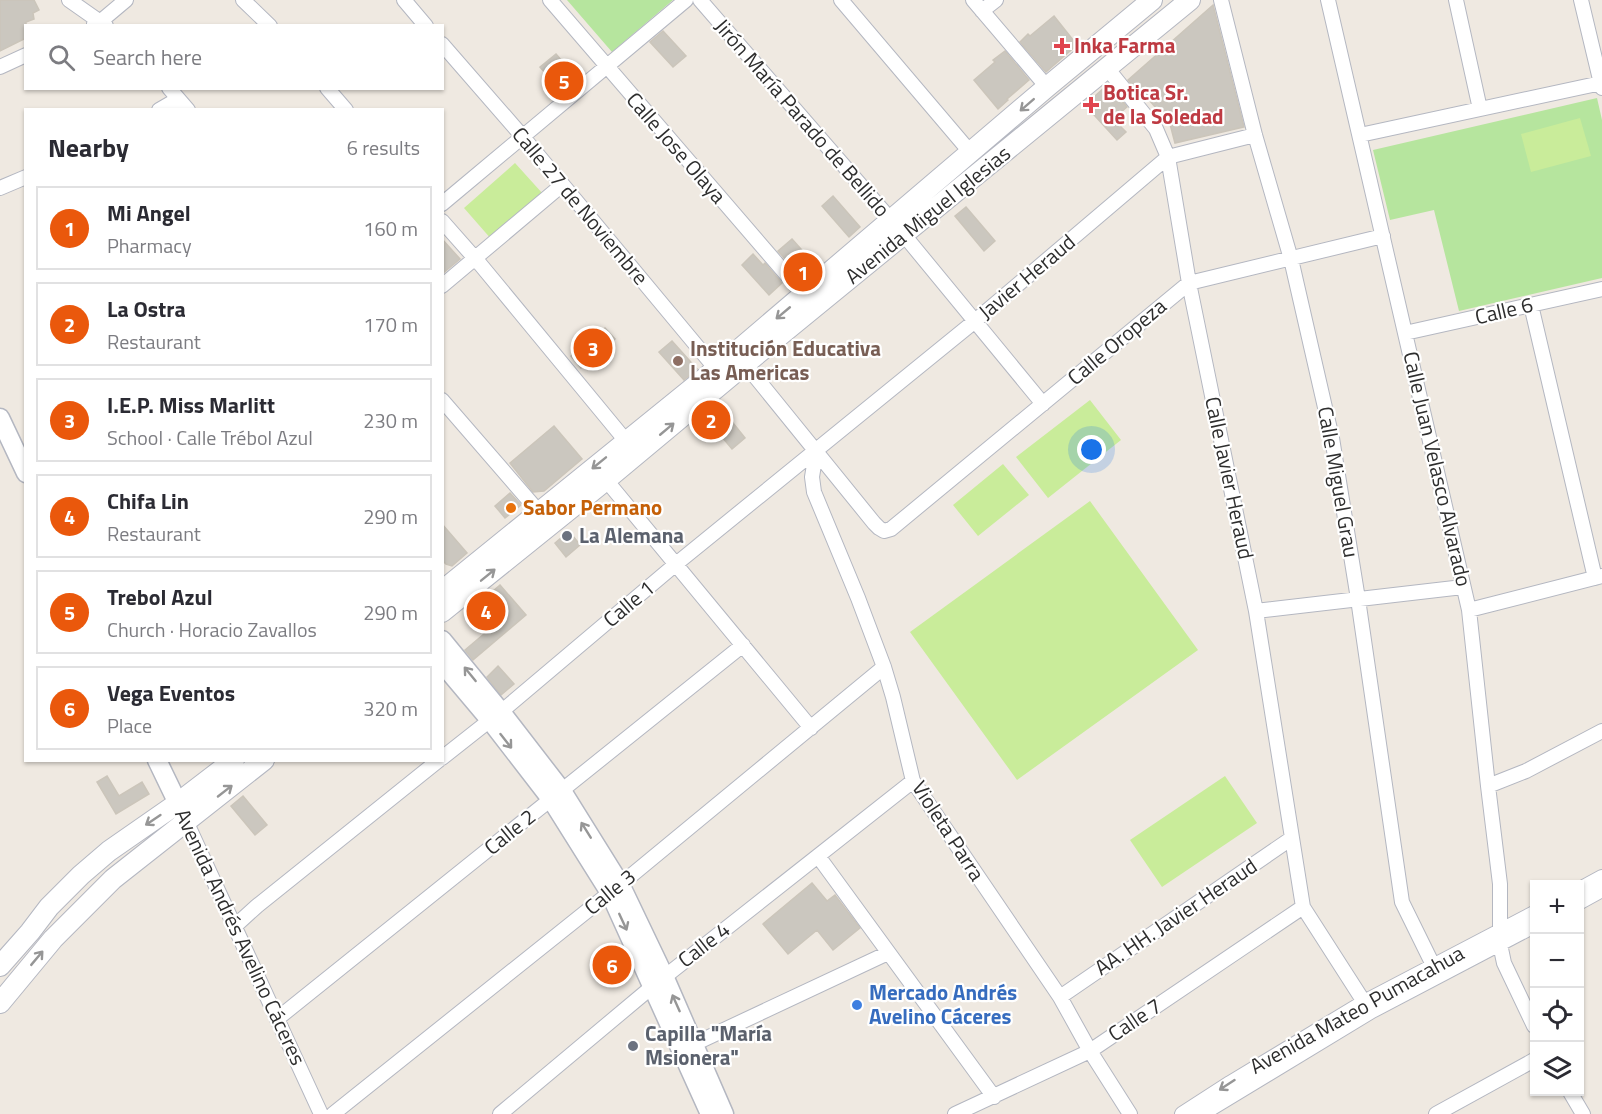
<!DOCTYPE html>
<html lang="en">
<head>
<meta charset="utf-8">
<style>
	body { margin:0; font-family:"Titillium Web",sans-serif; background:#f7f7f7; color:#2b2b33 }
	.controls { position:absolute; right:18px; bottom:18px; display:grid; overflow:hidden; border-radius:0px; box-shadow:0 2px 4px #0004 }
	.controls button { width:54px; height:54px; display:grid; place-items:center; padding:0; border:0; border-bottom:2px solid #e1e1e2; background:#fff; color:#2b2b33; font:30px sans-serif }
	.you { position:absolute; left:1092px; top:450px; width:21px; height:21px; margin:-15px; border:4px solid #fff; border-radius:50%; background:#1a73e8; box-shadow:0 0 0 9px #1a73e833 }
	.badge { display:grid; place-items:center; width:39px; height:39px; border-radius:50%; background:#ea580c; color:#fff; font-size:20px; font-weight:700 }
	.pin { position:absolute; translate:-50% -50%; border:3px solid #fff; box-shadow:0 2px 6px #0006 }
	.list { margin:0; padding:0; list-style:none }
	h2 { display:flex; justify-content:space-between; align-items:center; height:78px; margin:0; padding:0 24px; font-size:26px }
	h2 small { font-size:20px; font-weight:400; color:#7c7c81 }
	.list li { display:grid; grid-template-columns:39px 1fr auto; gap:18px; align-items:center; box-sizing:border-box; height:84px; margin:0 12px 12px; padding:0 12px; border:2px solid #e1e1e2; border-radius:0px }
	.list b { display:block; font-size:22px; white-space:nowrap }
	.list p { margin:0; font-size:20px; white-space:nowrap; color:#7c7c81 }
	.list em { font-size:20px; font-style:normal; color:#7c7c81 }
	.icon { flex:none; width:33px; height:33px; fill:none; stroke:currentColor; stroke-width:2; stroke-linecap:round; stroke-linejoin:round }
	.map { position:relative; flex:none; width:1602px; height:1114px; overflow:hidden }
	.search { position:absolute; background:#fff; box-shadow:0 2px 4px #0004; left:24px; top:24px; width:420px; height:66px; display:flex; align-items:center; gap:15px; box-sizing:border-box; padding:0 21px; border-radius:0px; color:#7c7c81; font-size:22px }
	.panel { position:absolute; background:#fff; box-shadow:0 2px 4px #0004; left:24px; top:108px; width:420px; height:654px; border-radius:0px }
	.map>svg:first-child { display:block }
	.green { fill:#b6e59e }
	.pitch { fill:#c9ec9a }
	.building { fill:#cbc7bf; stroke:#cbc5ba; stroke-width:1.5 }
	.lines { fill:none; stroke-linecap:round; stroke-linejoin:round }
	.minor-casing { stroke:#b4b7c1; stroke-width:16 }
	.tertiary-casing { stroke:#b4b7c1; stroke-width:21 }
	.secondary-casing { stroke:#b4b7c1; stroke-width:22 }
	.minor { stroke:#fff; stroke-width:14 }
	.tertiary { stroke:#fff; stroke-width:18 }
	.secondary { stroke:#fff; stroke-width:20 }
	.oneway { stroke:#969696 }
	.health-dot { fill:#e0444e; stroke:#fff; stroke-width:2 }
	.education-dot { fill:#8d6e63; stroke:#fff; stroke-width:2 }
	.food-dot { fill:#e8710a; stroke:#fff; stroke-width:2 }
	.worship-dot { fill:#6b7280; stroke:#fff; stroke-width:2 }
	.shop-dot { fill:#3f7fe0; stroke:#fff; stroke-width:2 }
	.labels { text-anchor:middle; stroke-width:4.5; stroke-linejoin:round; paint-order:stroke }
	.health-label { font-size:21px; font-weight:bold; fill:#be3a42; stroke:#fff; text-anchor:start }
	.street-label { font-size:21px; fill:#2e2e2e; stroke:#fff }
	.education-label { font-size:21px; font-weight:bold; fill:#785e54; stroke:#fff; text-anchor:start }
	.food-label { font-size:21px; font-weight:bold; fill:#c56008; stroke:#fff; text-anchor:start }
	.worship-label { font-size:21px; font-weight:bold; fill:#5b616d; stroke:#fff; text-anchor:start }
	.shop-label { font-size:21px; font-weight:bold; fill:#366cbe; stroke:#fff; text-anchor:start }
</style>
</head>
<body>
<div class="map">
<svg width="1602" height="1114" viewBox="0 0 1602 1114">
	<rect width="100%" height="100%" fill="#efe9e1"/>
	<!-- green -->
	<path class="green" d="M567 0H673L612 52Z
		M1597 98 1602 120V278L1459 311 1434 210 1390 220 1373 150Z"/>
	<!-- pitch -->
	<path class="pitch" d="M1580 118 1591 156 1531 172 1521 134Z
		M515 163 543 194 492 240 464 208Z
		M1090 400 1121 440 1048 498 1016 457Z
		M1003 464 1029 495 978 536 953 505Z
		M1090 501 1198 650 1017 780 910 632Z
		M1225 776 1257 823 1162 887 1130 840Z"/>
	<!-- building -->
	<path class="building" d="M0 0H34L39 10 33 13 34 19 26 22V38L0 51Z
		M1213 5 1244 127 1175 143 1170 124 1143 93 1140 95 1128 80Z
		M1054 16 1077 45 1046 72 1020 42 1028 34 1030 36Z
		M663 31 686 56 673 67 650 42Z
		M1005 51 1029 80 1007 99 1008 100 998 109 974 80 995 62 993 60Z
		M556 54 575 76 560 90 540 67Z
		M1105 87H1111L1127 107 1113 119 1126 132 1117 140 1085 105Z
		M833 196 860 227 849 237 822 206Z
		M966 207 995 241 984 251 955 216Z
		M442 239 460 259 442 274Z
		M792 239 817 267 803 279 778 251Z
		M753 254 763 265 765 263 782 283 769 295 742 265Z
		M605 328 615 339 581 368 571 356Z
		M672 341 697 369 684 380 659 352Z
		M721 408 745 438 732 449 707 419Z
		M554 426 582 459 544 491 533 492 510 463Z
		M510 493 521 505 505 518 495 506Z
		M442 524 467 553 452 566 446 564 442 560Z
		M569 531 580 545 566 557 555 543Z
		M500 585 526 615 473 660 465 650 491 628 478 613 490 602 486 597Z
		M498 666 514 684 501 695 487 677Z
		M107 776 119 796 142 782 149 794 116 814 97 782Z
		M243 796 267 825 255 835 231 806Z
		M812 883 827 901 835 895 860 928 833 950 817 930 788 954 763 924Z
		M622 946 630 964 603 984 592 969Z"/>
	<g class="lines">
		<defs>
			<path id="minor" d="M69 0 106 26
				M243 0 270 26
				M404 0 426 26
				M550 0 804 295
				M700 0 904 235 1043 404
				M841 0 971 153
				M973 0 1047 87
				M1221 0 1255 135 1291 259 1332 438 1358 599 1402 902 1433 965
				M1328 0 1469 610 1488 786 1500 884V944L1504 963 1534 1026
				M1456 0 1480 109
				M1581 0 1602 88
				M982 11 996 0
				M94 24 101 21 126 0
				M442 44 523 137 716 369
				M0 67 26 55
				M1107 68 1156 129 1168 157 1189 283 1256 611 1303 907 1364 1002
				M169 88 188 110
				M327 88 346 110
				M159 110 178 99
				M1360 135 1601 83
				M0 188 26 177
				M442 204 686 0
				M442 221 480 264 626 441
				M442 286 562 185
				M1531 305 1595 578
				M1405 333 1602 289
				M745 364 874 523 879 528 884 531 891 529 1189 283 1383 236
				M442 400 539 512
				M816 452 812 477 814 492 858 598 884 667 893 697 913 781 1060 997 1090 1051 1130 1114
				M606 480 811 728
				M1469 610 1602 576
				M1256 611 1463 587
				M442 758 508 706 676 564 975 321 1168 157 1255 135
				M1488 786 1526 771 1602 731
				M186 821 321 1114
				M818 856 994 1097
				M1580 889 1602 877
				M1580 902 1602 890
				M235 926 257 906 439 760
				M1060 997 1292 838
				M277 1019 743 645
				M694 1044 888 953
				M1570 1092 1583 1114
				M333 1114 627 879 884 667
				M500 1114 653 986 913 781
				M955 1114 1090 1051 1303 907
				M1182 1114 1230 1083 1364 1002 1534 913
				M1202 1114 1372 1011 1534 926
				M1436 1114 1534 1060"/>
			<path id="tertiary" d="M0 418 26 473
				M442 640 501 712 562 791 620 884 664 976 724 1114
				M442 663 490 720 551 799 610 893 710 1114
				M157 760 184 816"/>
			<path id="secondary" d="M442 591 716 369 1047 87 1152 0
				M442 612 606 480 745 364 1190 0
				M0 966 30 932 49 907 81 875 109 851 178 803 234 760
				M0 1003 53 939 113 879 264 760"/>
		</defs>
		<!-- minor casing -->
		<use href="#minor" class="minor-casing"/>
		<!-- tertiary casing -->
		<use href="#tertiary" class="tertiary-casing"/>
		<!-- secondary casing -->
		<use href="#secondary" class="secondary-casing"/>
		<!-- minor -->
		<use href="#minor" class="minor"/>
		<!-- tertiary -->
		<use href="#tertiary" class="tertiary"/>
		<!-- secondary -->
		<use href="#secondary" class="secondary"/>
	</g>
	<!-- one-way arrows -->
	<defs><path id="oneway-shaft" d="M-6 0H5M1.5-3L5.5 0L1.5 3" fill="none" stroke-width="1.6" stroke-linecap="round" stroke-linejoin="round" transform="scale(1.5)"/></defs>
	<g class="oneway">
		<use href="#oneway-shaft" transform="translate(1027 105) rotate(139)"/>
		<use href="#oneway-shaft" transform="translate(783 313) rotate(140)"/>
		<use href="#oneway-shaft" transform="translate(667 429) rotate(-40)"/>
		<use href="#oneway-shaft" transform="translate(599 463) rotate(141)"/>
		<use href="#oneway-shaft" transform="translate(488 575) rotate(-39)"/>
		<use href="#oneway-shaft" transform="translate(470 674) rotate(-129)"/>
		<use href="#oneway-shaft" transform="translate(506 741) rotate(52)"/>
		<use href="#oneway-shaft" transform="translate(225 791) rotate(-38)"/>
		<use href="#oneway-shaft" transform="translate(153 820) rotate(146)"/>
		<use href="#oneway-shaft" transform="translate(586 830) rotate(-122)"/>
		<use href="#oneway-shaft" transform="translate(623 922) rotate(65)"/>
		<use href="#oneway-shaft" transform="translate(37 958) rotate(-50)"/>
		<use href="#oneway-shaft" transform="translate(676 1003) rotate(-114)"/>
		<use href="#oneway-shaft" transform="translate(1227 1085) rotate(147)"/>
	</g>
	<!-- markers -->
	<g class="health-dot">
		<path d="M1059 37h6v6h6v6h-6v6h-6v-6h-6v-6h6z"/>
		<path d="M1088 96h6v6h6v6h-6v6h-6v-6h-6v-6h6z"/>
	</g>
	<circle class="education-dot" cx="678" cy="361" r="6"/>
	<circle class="food-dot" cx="511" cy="508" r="6"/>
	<g class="worship-dot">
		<circle cx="567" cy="536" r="6"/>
		<circle cx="633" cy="1046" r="6"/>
	</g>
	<circle class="shop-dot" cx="857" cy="1005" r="6"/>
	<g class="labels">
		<!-- health labels -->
		<g class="health-label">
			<text x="1074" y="53">Inka Farma</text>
			<text x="1103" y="100">Botica Sr.<tspan x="1103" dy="24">de la Soledad</tspan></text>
		</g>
		<!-- street labels -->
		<g class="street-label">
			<text transform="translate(802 118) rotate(49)" y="7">Jirón María Parado de Bellido</text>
			<text transform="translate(676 148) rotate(49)" y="7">Calle Jose Olaya</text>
			<text transform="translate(580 206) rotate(50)" y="7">Calle 27 de Noviembre</text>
			<text transform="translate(928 215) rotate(-39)" y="7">Avenida Miguel Iglesias</text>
			<text transform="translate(1027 277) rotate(-40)" y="7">Javier Heraud</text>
			<text transform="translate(1504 311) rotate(-13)" y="7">Calle 6</text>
			<text transform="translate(1117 342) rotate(-40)" y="7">Calle Oropeza</text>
			<text transform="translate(1437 469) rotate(77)" y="7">Calle Juan Velasco Alvarado</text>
			<text transform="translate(1229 478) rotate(78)" y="7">Calle Javier Heraud</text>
			<text transform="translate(1338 482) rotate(80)" y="7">Calle Miguel Grau</text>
			<text transform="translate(629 604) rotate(-40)" y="7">Calle 1</text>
			<text transform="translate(948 831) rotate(57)" y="7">Violeta Parra</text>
			<text transform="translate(510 832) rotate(-39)" y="7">Calle 2</text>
			<text transform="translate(610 892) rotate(-39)" y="7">Calle 3</text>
			<text transform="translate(1176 917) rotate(-34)" y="7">AA. HH. Javier Heraud</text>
			<text transform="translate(240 937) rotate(65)" y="7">Avenida Andrés Avelino Cáceres</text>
			<text transform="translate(704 945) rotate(-38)" y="7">Calle 4</text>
			<text transform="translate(1357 1010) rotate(-29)" y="7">Avenida Mateo Pumacahua</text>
			<text transform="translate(1135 1020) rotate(-34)" y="7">Calle 7</text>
		</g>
		<!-- education labels -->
		<g class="education-label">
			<text x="690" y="356">Institución Educativa<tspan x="690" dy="24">Las Americas</tspan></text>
		</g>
		<!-- food labels -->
		<g class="food-label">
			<text x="523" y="515">Sabor Permano</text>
		</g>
		<!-- worship labels -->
		<g class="worship-label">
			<text x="579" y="543">La Alemana</text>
			<text x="645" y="1041">Capilla "María<tspan x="645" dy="24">Msionera"</tspan></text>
		</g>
		<!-- shop labels -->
		<g class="shop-label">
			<text x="869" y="1000">Mercado Andrés<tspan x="869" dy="24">Avelino Cáceres</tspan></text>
		</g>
	</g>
</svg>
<div class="controls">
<button>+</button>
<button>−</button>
<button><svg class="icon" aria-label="locate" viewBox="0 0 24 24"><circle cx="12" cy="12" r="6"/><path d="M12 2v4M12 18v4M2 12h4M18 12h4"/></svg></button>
<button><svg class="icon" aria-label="layers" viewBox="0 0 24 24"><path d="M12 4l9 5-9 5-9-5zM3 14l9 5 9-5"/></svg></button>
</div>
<div class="you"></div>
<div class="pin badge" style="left:803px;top:272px">1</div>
<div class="pin badge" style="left:711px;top:420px">2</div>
<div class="pin badge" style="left:593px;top:348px">3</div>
<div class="pin badge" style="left:486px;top:611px">4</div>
<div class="pin badge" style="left:564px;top:81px">5</div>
<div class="pin badge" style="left:612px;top:965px">6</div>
<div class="search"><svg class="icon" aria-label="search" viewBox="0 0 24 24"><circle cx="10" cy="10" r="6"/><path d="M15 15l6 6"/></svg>Search here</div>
<section class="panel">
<h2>Nearby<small>6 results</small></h2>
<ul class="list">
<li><span class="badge">1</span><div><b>Mi Angel</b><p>Pharmacy</p></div><em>160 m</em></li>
<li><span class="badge">2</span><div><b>La Ostra</b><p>Restaurant</p></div><em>170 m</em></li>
<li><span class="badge">3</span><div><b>I.E.P. Miss Marlitt</b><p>School · Calle Trébol Azul</p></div><em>230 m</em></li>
<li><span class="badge">4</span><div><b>Chifa Lin</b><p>Restaurant</p></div><em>290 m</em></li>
<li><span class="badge">5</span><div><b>Trebol Azul</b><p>Church · Horacio Zavallos</p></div><em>290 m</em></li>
<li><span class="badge">6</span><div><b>Vega Eventos</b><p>Place</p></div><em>320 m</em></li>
</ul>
</section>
</div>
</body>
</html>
